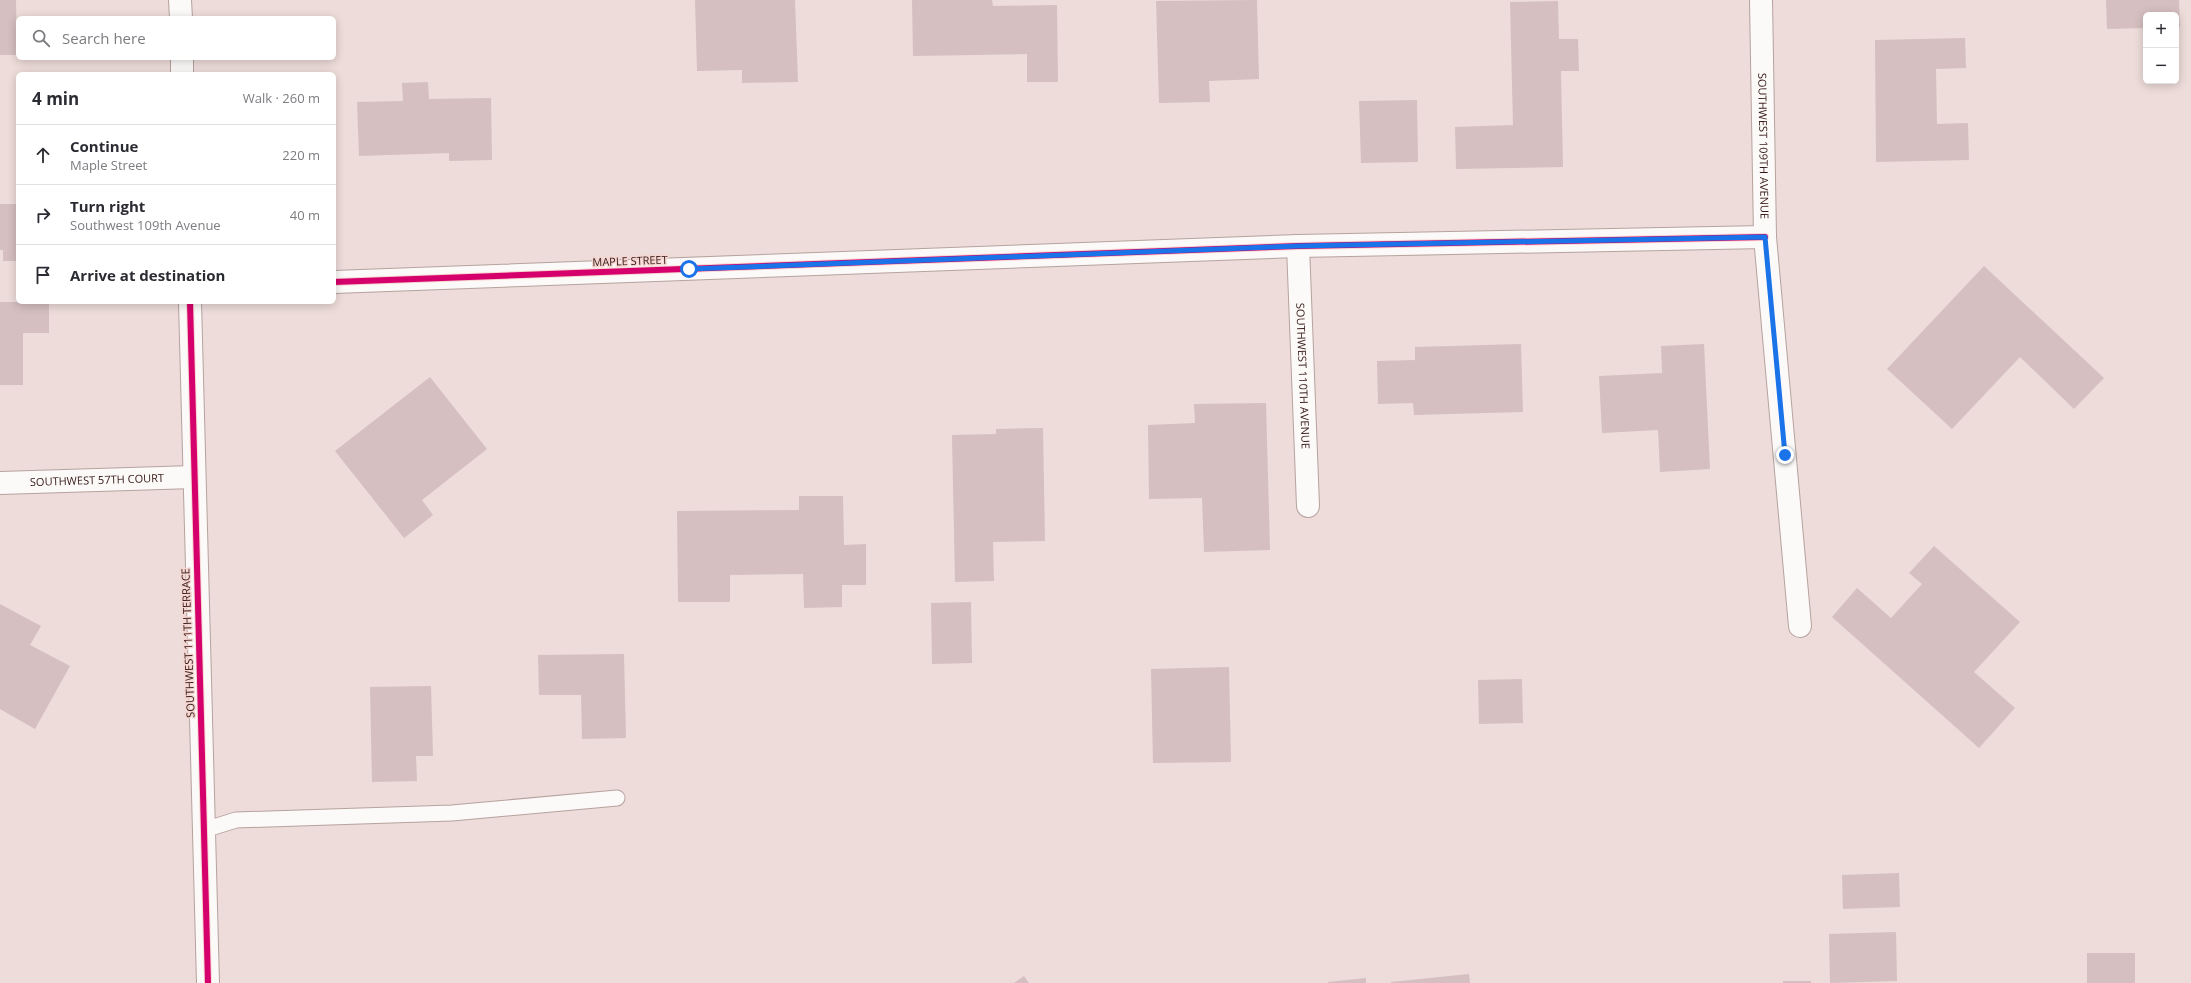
<!DOCTYPE html>
<html lang="en">
<head>
<meta charset="utf-8">
<style>
	body { margin:0; font-family:"Open Sans",sans-serif; background:#f2f2f3; color:#2b2b33 }
	.controls { position:absolute; right:12px; top:12px; display:grid; overflow:hidden; border-radius:6px; box-shadow:0 2px 10px #0003 }
	.controls button { width:36px; height:36px; display:grid; place-items:center; padding:0; border:0; border-bottom:1px solid #e1e1e2; background:#fff; color:#2b2b33; font:20px sans-serif }
	.stop { position:absolute; width:12px; height:12px; margin:-9px; border:3px solid #1a73e8; border-radius:50%; background:#fff }
	.stop.end { background:#1a73e8; border-color:#fff; box-shadow:0 1px 4px #0008 }
	.list { margin:0; padding:0; list-style:none }
	h2 { display:flex; justify-content:space-between; align-items:center; height:52px; margin:0; padding:0 16px; font-size:17px }
	h2 small { font-size:13px; font-weight:400; color:#7c7c81 }
	.list li { display:grid; grid-template-columns:26px 1fr auto; gap:12px; align-items:center; box-sizing:border-box; height:60px; padding:0 16px; border-top:1px solid #e1e1e2 }
	.list b { display:block; font-size:15px; white-space:nowrap }
	.list p { margin:0; font-size:13px; white-space:nowrap; color:#7c7c81 }
	.list em { font-size:13px; font-style:normal; color:#7c7c81 }
	.icon { flex:none; width:22px; height:22px; fill:none; stroke:currentColor; stroke-width:2; stroke-linecap:round; stroke-linejoin:round }
	.map { position:relative; flex:none; width:2191px; height:983px; overflow:hidden }
	.search { position:absolute; background:#fff; box-shadow:0 2px 10px #0003; left:16px; top:16px; width:320px; height:44px; display:flex; align-items:center; gap:10px; box-sizing:border-box; padding:0 14px; border-radius:6px; color:#7c7c81; font-size:15px }
	.panel { position:absolute; background:#fff; box-shadow:0 2px 10px #0003; left:16px; top:72px; width:320px; height:232px; border-radius:6px }
	.map>svg:first-child { display:block }
	.building { fill:#d5bfc0 }
	.lines { fill:none; stroke-linecap:round; stroke-linejoin:round }
	.lane-casing { stroke:#b6a29e; stroke-width:17 }
	.street-casing { stroke:#b6a29e; stroke-width:24 }
	.lane { stroke:#fcfaf9; stroke-width:15 }
	.street { stroke:#fcfaf9; stroke-width:22 }
	.cycleway-casing { stroke:#f5d6d1; stroke-width:8 }
	.cycleway { stroke:#d6006c; stroke-width:6 }
	.route { stroke:#1a73e8; stroke-width:5 }
	.labels { text-anchor:middle; stroke-width:3; stroke-linejoin:round; paint-order:stroke }
	.street-label { font-size:11px; fill:#351916; stroke:#f5d6d1 }
</style>
</head>
<body>
<div class="map">
<svg width="2191" height="983" viewBox="0 0 2191 983">
	<rect width="100%" height="100%" fill="#eddcd9"/>
	<!-- building -->
	<path class="building" d="M0 0H16L17 55H0Z
		M695 0H795L798 82 742 83V70L697 71Z
		M912 0H992L993 6 1057 5 1058 82H1027V54L913 56Z
		M1257 0 1259 79 1209 81 1210 102 1159 103 1156 1Z
		M2106 0H2179L2180 27H2176V15H2146V28L2107 29Z
		M1558 1 1559 39H1578L1579 71H1561L1563 167 1456 169 1455 127 1513 125 1510 2Z
		M1965 38 1966 68 1936 69 1937 124 1968 123 1969 160 1876 162 1875 40Z
		M428 82 429 99 491 98 492 160 449 161V153L359 156 357 102 403 101 402 83Z
		M1417 100 1418 162 1361 163 1359 101Z
		M0 204H18V261H3V250H0Z
		M1984 266 2104 378 2074 409 2020 357 1952 429 1887 369Z
		M0 302H49V333H23V385H0Z
		M1521 344 1523 412 1414 415 1413 403 1378 404 1377 361 1415 360V347Z
		M1704 344 1710 469 1660 472 1658 430 1602 433 1599 376 1662 373 1661 346Z
		M430 377 487 449 422 500 433 515 404 538 335 451Z
		M1266 403 1270 550 1204 552 1202 498 1149 499 1148 425 1195 423 1194 404Z
		M1043 428 1045 541 993 542 994 581 955 582 952 435 996 434V429Z
		M799 496H843L844 545 866 544V585H842V607L804 608 803 574 730 575V602H678L677 511 799 510Z
		M1934 546 2020 622 1974 672 2015 708 1979 748 1832 617 1857 588 1891 618 1922 584 1909 573Z
		M971 602 972 663 932 664 931 603Z
		M0 604 41 626 30 645 70 666 35 729 0 709Z
		M624 654 626 738 582 739 581 695H539L538 655Z
		M1229 667 1231 762 1153 763 1151 669Z
		M1522 679 1523 723 1479 724 1478 680Z
		M431 686 433 756H416L417 781 372 782 370 687Z
		M1899 873 1900 907 1843 909 1842 875Z
		M1896 932 1897 981 1830 983 1829 934Z
		M2087 953H2135V983H2087Z
		M1469 974 1470 983H1391V982Z
		M1024 976 1029 983H1014Z
		M1366 978V983H1328V982Z
		M1783 981H1811V983H1783Z"/>
	<g class="lines">
		<defs>
			<path id="lane" d="M204 830 236 820 452 813 617 798"/>
			<g id="street">
				<path d="M180 0 181 18"/>
				<path id="s1" d="M1761 0 1765 237 1800 626"/>
				<path d="M182 58V74"/>
				<path id="s2" d="M1298 246 1308 506"/>
				<path d="M334 282 1298 246 1765 237"/>
				<path d="M190 302 208 983"/>
				<path id="s3" d="M0 483 194 477"/>
			</g>
		</defs>
		<!-- lane casing -->
		<use href="#lane" class="lane-casing"/>
		<!-- street casing -->
		<use href="#street" class="street-casing"/>
		<!-- lane -->
		<use href="#lane" class="lane"/>
		<!-- street -->
		<use href="#street" class="street"/>
		<defs>
			<path id="cycleway" d="M334 282 1298 246 1765 237
				M190 302 208 983"/>
		</defs>
		<!-- cycleway casing -->
		<use href="#cycleway" class="cycleway-casing"/>
		<!-- cycleway -->
		<use href="#cycleway" class="cycleway"/>
	</g>
	<g class="lines">
		<!-- route -->
		<path class="route" d="M689 269 1298 246 1765 237 1785 455"/>
	</g>
	<g class="labels">
		<!-- street labels -->
		<g class="street-label">
			<text dy="4" stroke="none"><textPath href="#s1" startOffset="146">SOUTHWEST 109TH AVENUE</textPath></text>
			<text transform="translate(630 261) rotate(-2)" y="4">MAPLE STREET</text>
			<text dy="4" stroke="none"><textPath href="#s2" startOffset="130">SOUTHWEST 110TH AVENUE</textPath></text>
			<text dy="4" stroke="none"><textPath href="#s3" startOffset="97">SOUTHWEST 57TH COURT</textPath></text>
			<text transform="translate(188 643) rotate(-92)" y="4">SOUTHWEST 111TH TERRACE</text>
		</g>
	</g>
</svg>
<div class="controls">
<button>+</button>
<button>−</button>
</div>
<div class="stop" style="left:689px;top:269px"></div>
<div class="stop end" style="left:1785px;top:455px"></div>
<div class="search"><svg class="icon" aria-label="search" viewBox="0 0 24 24"><circle cx="10" cy="10" r="6"/><path d="M15 15l6 6"/></svg>Search here</div>
<section class="panel">
<h2>4 min<small>Walk · 260 m</small></h2>
<ul class="list">
<li><svg class="icon" aria-label="ahead" viewBox="0 0 24 24"><path d="M12 20V5M6 11l6-6 6 6"/></svg><div><b>Continue</b><p>Maple Street</p></div><em>220 m</em></li>
<li><svg class="icon" aria-label="right" viewBox="0 0 24 24"><path d="M7 20v-9h11M14 6l5 5-5 5"/></svg><div><b>Turn right</b><p>Southwest 109th Avenue</p></div><em>40 m</em></li>
<li><svg class="icon" aria-label="arrive" viewBox="0 0 24 24"><path d="M6 21V4h12l-3 4 3 4H6"/></svg><div><b>Arrive at destination</b></div></li>
</ul>
</section>
</div>
</body>
</html>
